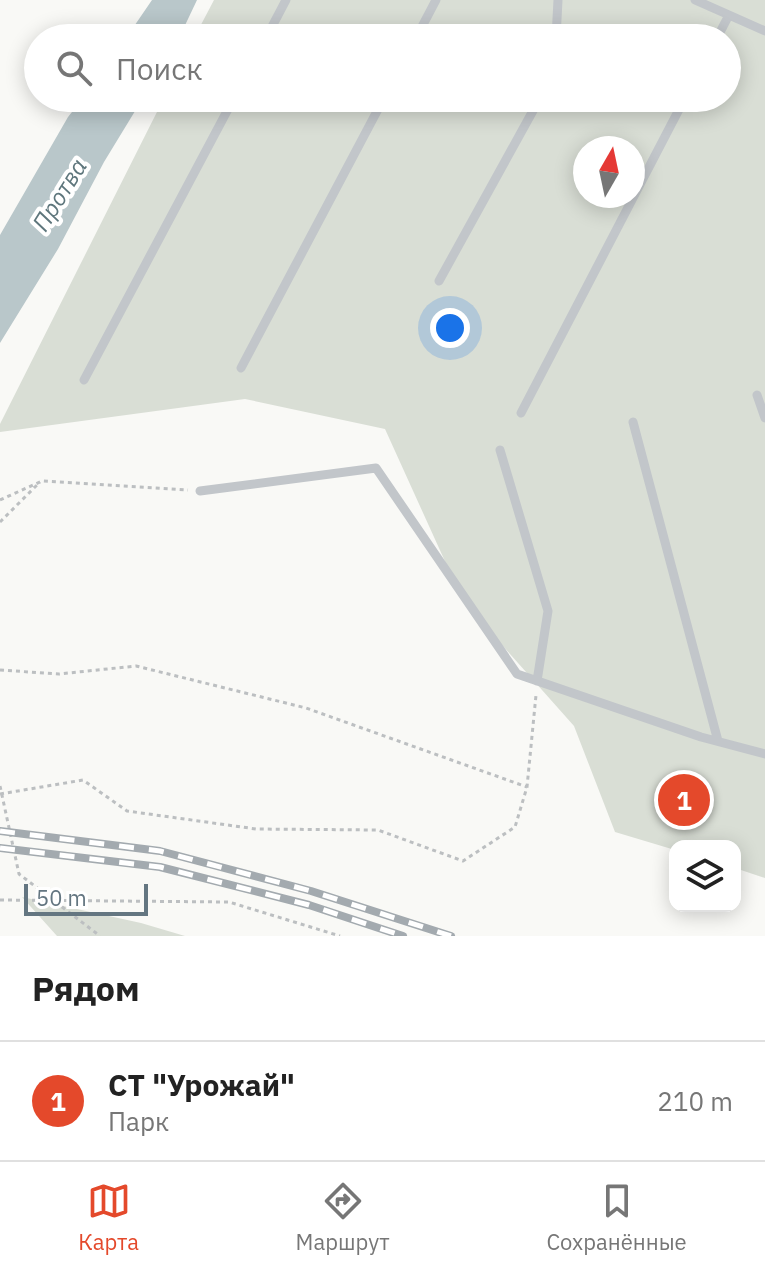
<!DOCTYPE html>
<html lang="ru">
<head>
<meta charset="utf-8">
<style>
	body { margin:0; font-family:"IBM Plex Sans",sans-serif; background:#f6f6f6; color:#222 }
	.controls { position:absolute; right:24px; bottom:24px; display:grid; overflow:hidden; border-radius:16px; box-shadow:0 4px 20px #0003 }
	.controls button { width:72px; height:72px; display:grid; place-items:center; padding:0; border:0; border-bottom:2px solid #e0e0e0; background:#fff; color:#222; font:40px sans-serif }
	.compass { position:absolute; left:573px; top:136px; width:72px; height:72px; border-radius:50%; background:#fff; box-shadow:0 4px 20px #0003; rotate:9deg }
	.scale { position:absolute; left:24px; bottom:20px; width:124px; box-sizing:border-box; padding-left:8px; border:4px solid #647681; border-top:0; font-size:22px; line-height:28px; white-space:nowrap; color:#647681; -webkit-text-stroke:6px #fff; paint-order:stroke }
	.you { position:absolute; left:450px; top:328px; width:28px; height:28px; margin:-20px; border:6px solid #fff; border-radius:50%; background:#1a73e8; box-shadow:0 0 0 12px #1a73e833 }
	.badge { display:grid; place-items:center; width:52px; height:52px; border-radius:50%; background:#e4492b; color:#fff; font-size:26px; font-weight:700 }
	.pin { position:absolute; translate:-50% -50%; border:4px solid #fff; box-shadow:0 2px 8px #0006 }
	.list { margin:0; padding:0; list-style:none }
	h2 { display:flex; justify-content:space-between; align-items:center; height:104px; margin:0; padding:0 32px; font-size:34px }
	h2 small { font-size:26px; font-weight:400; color:#767676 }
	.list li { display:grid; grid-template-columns:52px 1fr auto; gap:24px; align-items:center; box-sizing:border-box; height:120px; padding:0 32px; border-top:2px solid #e0e0e0 }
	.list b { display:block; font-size:30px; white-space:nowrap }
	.list p { margin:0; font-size:26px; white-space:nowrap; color:#767676 }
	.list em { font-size:26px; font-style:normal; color:#767676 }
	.icon { flex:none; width:44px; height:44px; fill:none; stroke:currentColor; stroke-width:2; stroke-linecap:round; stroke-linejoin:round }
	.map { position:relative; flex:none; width:765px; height:936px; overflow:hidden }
	.search { position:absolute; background:#fff; box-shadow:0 4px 20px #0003; left:24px; right:24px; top:24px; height:88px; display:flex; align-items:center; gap:20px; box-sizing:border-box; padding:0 28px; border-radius:44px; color:#767676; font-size:30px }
	.sheet { height:224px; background:#fff }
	nav { display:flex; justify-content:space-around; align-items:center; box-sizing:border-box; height:112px; border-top:2px solid #e0e0e0; background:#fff; font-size:22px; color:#767676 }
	nav a { display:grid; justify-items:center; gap:4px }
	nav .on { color:#e4492b }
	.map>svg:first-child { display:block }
	.green { fill:#d9ded5; fill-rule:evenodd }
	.water { fill:#b9c7ca }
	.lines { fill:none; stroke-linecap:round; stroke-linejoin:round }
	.path { stroke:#bcbfc1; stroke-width:3; stroke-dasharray:4 4; stroke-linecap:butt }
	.lane { stroke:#c2c6ca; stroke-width:9 }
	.rail-casing { stroke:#a3aaaf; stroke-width:8 }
	.rail { stroke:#fff; stroke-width:5; stroke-dasharray:15; stroke-linecap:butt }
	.labels { text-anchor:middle; stroke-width:8; stroke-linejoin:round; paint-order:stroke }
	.water-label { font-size:24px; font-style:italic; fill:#5e767c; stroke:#fff }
</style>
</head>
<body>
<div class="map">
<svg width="765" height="936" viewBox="0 0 765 936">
	<rect width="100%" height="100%" fill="#f9f9f6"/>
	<!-- green -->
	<path class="green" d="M214 0H765V878L735 868V846H675V850L615 832 574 726 463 601 385 429 245 399 0 432V424L164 98H727V38H194ZM585 148H633V196H585Z
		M22 897 141 923 185 936H57Z"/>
	<!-- water -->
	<path class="water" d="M152 0H197L179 38H126Z
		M83 98H143L104 162 58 249 0 343V235L68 117Z"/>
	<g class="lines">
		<!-- path -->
		<path class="path" d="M0 500 42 481 188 490
			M0 522 40 482
			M0 670 59 674 136 666 306 708 527 787
			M0 786 19 874 100 936
			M0 794 83 780 127 811 256 829 378 830 463 861 515 827 527 787 536 695
			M0 900 229 902 340 936"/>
		<!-- lane -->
		<path class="lane" d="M695 0 765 31
			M266 38 286 0
			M416 38 436 0
			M556 38 558 0
			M717 38 729 15
			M439 281 540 98
			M241 368 384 98
			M84 380 234 98
			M757 395 765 418
			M521 413 685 98
			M633 422 718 741
			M500 450 548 611 537 681
			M200 491 376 468 517 674 701 737 765 754"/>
		<defs>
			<path id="rail" d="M0 831 160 851 311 891 451 936
				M0 848 160 867 309 905 403 936"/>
		</defs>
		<!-- rail casing -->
		<use href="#rail" class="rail-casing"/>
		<!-- rail -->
		<use href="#rail" class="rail"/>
	</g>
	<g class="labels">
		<!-- water labels -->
		<g class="water-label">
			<text transform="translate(60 195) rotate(-58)" y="8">Протва</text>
		</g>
	</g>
</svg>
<div class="controls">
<button><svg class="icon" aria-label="layers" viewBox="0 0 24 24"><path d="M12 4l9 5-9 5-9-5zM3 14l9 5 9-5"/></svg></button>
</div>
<svg class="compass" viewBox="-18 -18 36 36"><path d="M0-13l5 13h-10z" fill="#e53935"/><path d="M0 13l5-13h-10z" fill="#767676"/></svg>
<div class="scale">50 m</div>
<div class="you"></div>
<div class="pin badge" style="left:684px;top:800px">1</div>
<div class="search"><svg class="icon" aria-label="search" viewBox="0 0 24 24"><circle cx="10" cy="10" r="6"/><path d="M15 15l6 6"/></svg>Поиск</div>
</div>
<section class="sheet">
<h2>Рядом<small></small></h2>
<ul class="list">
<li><span class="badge">1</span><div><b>СТ &quot;Урожай&quot;</b><p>Парк</p></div><em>210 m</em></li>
</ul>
</section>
<nav>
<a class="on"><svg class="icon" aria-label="map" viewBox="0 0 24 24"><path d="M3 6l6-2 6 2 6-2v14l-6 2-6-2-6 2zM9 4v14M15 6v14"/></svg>Карта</a>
<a><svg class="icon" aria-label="directions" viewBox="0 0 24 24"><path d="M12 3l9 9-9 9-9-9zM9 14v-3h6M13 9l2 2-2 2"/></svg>Маршрут</a>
<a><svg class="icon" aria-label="saved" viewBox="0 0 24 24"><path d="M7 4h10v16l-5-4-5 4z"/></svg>Сохранённые</a>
</nav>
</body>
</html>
